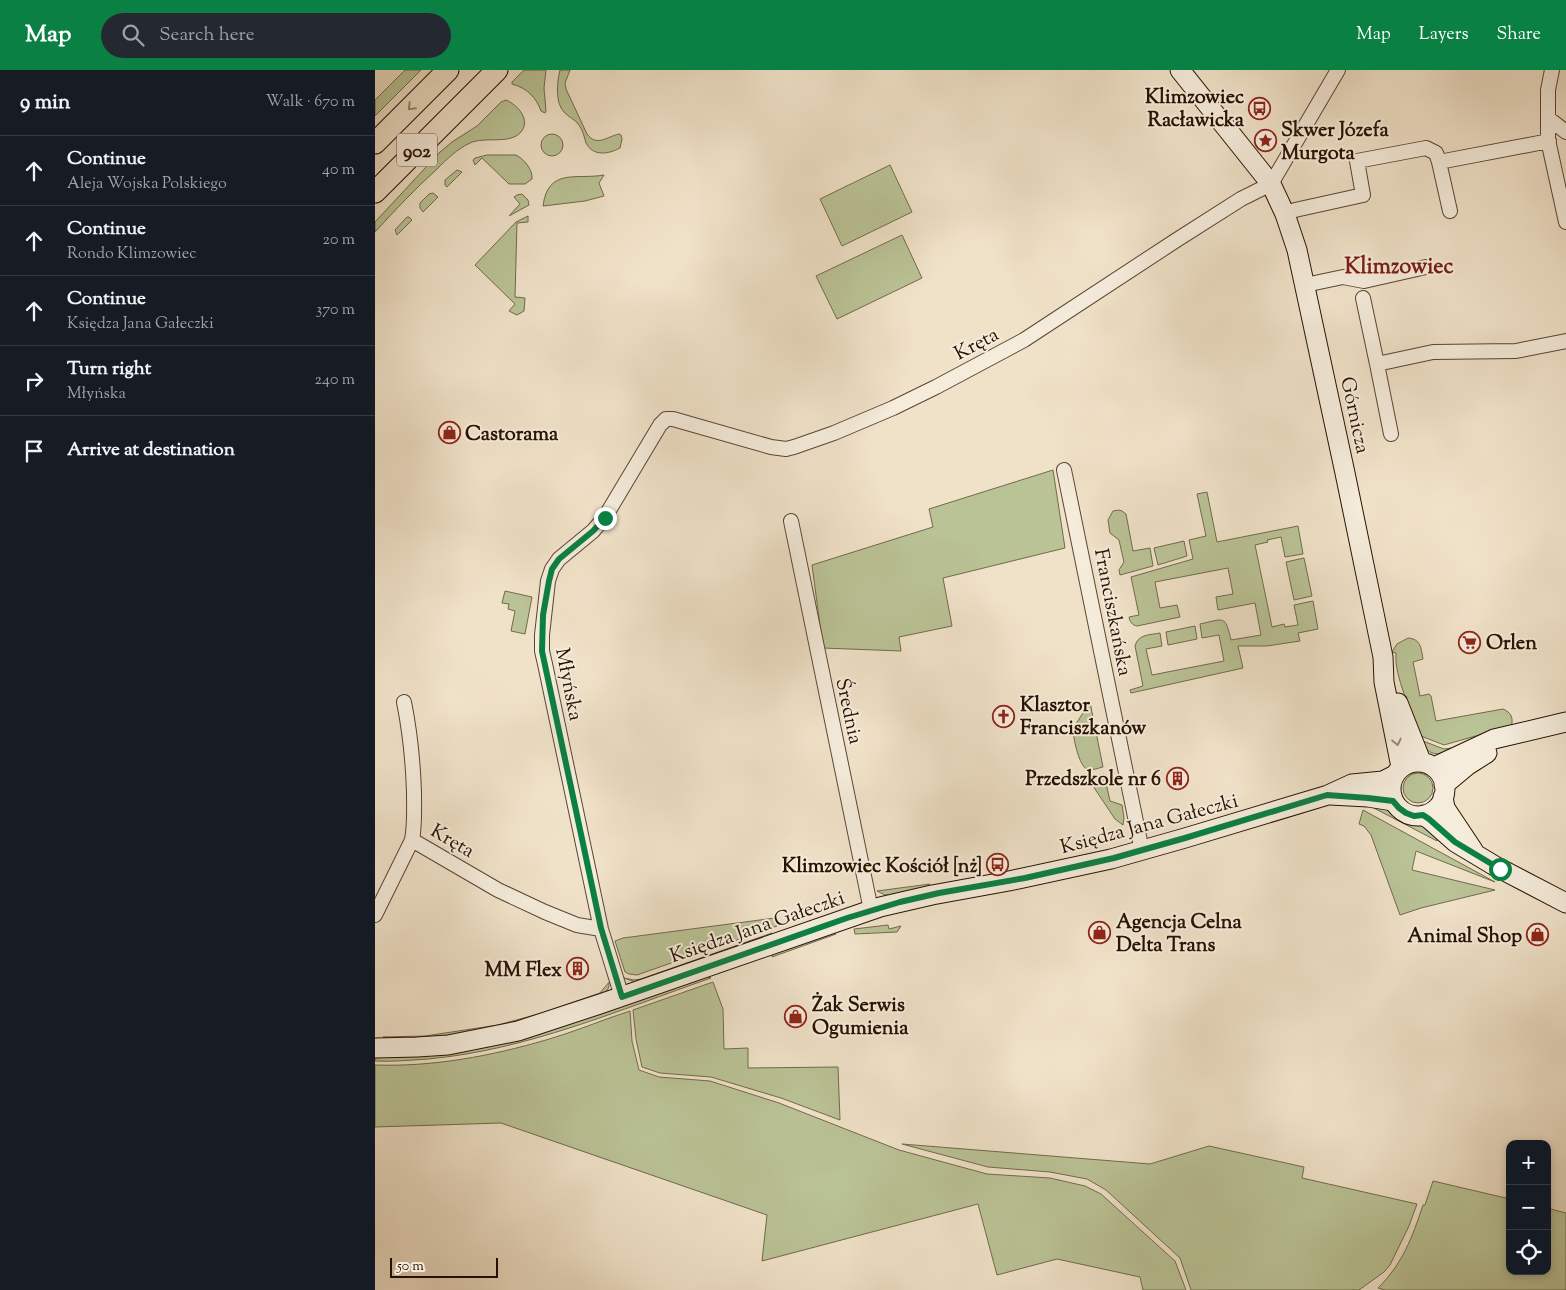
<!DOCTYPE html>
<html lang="en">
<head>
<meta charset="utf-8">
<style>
	body { margin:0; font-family:"Sorts Mill Goudy",serif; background:#242831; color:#f1f3f6 }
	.controls { position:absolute; right:15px; bottom:15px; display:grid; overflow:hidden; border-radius:10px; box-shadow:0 2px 8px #0003 }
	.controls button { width:45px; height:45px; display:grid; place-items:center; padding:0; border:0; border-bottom:1px solid #363941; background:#171b24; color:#f1f3f6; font:25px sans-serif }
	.scale { position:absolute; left:15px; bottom:12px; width:108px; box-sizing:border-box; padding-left:5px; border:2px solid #281100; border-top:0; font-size:14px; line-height:18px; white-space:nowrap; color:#281100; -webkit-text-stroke:4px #f5ecdc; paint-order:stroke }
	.stop { position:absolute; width:15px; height:15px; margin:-11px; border:4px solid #0b8043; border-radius:50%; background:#fff }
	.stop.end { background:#0b8043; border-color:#fff; box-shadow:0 1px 5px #0008 }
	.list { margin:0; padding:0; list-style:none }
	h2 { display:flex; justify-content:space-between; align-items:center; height:65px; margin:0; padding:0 20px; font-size:21px }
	h2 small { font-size:16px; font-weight:400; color:#9ea1a6 }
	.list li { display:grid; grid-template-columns:32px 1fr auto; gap:15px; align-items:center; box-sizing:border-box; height:70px; padding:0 20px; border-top:1px solid #363941 }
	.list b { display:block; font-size:19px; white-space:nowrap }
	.list p { margin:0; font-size:16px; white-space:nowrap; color:#9ea1a6 }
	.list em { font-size:16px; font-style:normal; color:#9ea1a6 }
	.icon { flex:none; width:28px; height:28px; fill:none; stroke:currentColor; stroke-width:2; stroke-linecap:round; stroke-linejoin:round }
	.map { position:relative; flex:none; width:1191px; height:1220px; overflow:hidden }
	header { display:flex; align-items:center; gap:30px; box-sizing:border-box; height:70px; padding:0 25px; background:#0b8043; color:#fff }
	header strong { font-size:24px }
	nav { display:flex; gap:28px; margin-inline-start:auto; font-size:18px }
	.search { width:350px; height:45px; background:#242831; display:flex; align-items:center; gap:12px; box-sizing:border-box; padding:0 18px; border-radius:28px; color:#9ea1a6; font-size:19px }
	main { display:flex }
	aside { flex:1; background:#171b24 }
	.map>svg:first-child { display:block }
	.green { fill:#bac396; stroke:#716a4b }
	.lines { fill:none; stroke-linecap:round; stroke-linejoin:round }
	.street-casing { stroke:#5a4532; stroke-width:16 }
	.secondary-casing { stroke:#281100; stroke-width:21 }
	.primary-casing { stroke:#281100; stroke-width:23 }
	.street { stroke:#f5ecdc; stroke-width:14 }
	.secondary { stroke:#f5ecdc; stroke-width:19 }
	.primary { stroke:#f0e2c9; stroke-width:21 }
	.oneway { stroke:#96846f }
	.oneway2 { stroke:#998979 }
	.route { stroke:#0b8043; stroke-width:6 }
	.labels { text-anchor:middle; stroke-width:4; stroke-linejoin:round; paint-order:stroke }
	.shield { fill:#f5ecdc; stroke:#665342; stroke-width:1 }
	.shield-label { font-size:19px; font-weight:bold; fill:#281100 }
	.poi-label { font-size:20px; font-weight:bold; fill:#281100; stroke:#f5ecdc; text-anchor:start }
	.street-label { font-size:20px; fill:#281100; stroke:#f5ecdc }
	.quarter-label { font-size:22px; font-weight:bold; fill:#7a1f14; stroke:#f5ecdc }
</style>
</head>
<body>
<header>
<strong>Map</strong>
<div class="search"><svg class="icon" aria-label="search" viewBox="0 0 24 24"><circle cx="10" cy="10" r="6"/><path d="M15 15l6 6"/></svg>Search here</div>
<nav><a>Map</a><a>Layers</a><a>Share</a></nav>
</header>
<main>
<aside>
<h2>9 min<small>Walk · 670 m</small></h2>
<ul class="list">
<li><svg class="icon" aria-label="ahead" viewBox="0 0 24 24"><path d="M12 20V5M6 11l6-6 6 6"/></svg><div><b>Continue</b><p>Aleja Wojska Polskiego</p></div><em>40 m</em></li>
<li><svg class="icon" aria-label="ahead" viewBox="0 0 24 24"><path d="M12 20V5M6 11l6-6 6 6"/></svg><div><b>Continue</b><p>Rondo Klimzowiec</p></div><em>20 m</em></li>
<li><svg class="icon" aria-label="ahead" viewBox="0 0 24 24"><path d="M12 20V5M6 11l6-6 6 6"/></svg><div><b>Continue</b><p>Księdza Jana Gałeczki</p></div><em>370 m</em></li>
<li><svg class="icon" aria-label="right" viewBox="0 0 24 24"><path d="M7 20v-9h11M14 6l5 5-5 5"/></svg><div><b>Turn right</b><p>Młyńska</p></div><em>240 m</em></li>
<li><svg class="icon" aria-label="arrive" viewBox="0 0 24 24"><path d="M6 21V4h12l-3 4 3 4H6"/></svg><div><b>Arrive at destination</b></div></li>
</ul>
</aside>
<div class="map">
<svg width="1191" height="1220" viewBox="0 0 1191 1220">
	<rect width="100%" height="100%" fill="#f0e2c9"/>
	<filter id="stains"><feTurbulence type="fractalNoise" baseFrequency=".004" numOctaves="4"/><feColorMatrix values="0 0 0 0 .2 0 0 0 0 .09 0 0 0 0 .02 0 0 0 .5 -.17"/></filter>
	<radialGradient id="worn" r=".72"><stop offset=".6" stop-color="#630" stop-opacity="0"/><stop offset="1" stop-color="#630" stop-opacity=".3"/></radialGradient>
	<!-- green -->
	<path class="green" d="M30 0H46L0 46V30Z
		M149 0H171L169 18 171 41 170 43 166 41C161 27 152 18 137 14V12Z
		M185 0H195L190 13 191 19 212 64C222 77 231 67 244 64L246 65 247 69 245 78C234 84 218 87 211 73 209 66 208 61 204 55 200 49 193 47 189 42 180 33 182 12 185 0Z
		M131 30C143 35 156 50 146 62 135 75 110 66 95 73 82 79 72 89 62 99 40 119 20 140 0 162V152L65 82 77 72 102 56 126 32Z
		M166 75a11 11 0 1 1 22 0a11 11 0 1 1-22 0Z
		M112 85H141C149 89 158 100 157 109L150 114H134L107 88 100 95 98 90 100 88Z
		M515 95 537 142 467 176 445 129Z
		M82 100 87 102 72 117 70 115V110Z
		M229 105 224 113 229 126 210 131 168 136C173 97 202 110 229 105Z
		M58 123 63 127 48 142 45 138V133L54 124Z
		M147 124 153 130 154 135 134 146 145 134 139 127 142 125Z
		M153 146V152L142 153 140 227 150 228 149 241 142 245 134 241 140 234 100 195 141 152Z
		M32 147H34L37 150 22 165 20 160Z
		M527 165 547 208 462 249 441 206Z
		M678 400 690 478 568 508 577 556 524 567 526 581 448 578 437 495 558 457 554 439Z
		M832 422 842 472 923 456 928 484 910 487 906 467 892 470 893 472 880 475 897 557 909 554 910 557 923 555 919 535 938 531 943 559 923 563 925 571 892 576H863L868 598 756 623 755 620 768 616 760 576C763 564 775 565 785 563L787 576 771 579 777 605 849 591 844 565 827 568 825 554C849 549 850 544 856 570L886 565 880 533 843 540 841 527 858 524 853 498 780 512 785 538 802 535 805 547 762 556C757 555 755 552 754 547L764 545 756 507 818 489 814 470 831 466 822 424Z
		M744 440 747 441 751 444 758 481 775 478 778 496 745 505 744 500 749 492 744 470 735 463 733 450 738 441Z
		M809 471 812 486 783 495 779 478Z
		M929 488 937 526 919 530 911 492Z
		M130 521 157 527 150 564 136 561 140 541 133 539 134 534 127 533Z
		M820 556 822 569 793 575 791 562Z
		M1033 568C1046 569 1046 578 1048 589L1038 592 1045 626 1054 624 1056 626 1061 651 1128 639C1136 642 1139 649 1136 656L1069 675 1046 666C1037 642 1019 607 1021 583L1017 582 1022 574Z
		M715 632 728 697C723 698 717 701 712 699 704 696 699 670 698 662L699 657Z
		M1048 671 1069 679 1077 678 1079 682C1066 684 1052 688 1048 671Z
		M1028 718a15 15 0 1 1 30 0a15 15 0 1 1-30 0Z
		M729 704 735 731 747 735 749 748 748 755 740 749 716 713V709L718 707Z
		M995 736 1012 738 1028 750 1046 754 1064 766 1062 771Z
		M988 740 1120 812 1041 781 1037 800 1120 820 1046 838 1025 845 996 765 989 756 984 754Z
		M555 814 554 817 514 825H510L502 821Z
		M400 848 402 856 262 905 254 904 250 902 240 871 248 868Z
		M513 855 514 859 526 856 522 862 480 864 479 859Z
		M457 861 461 864 397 887 399 881Z
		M397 863 394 867 260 912 249 908 259 910 266 909Z
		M330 906 336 908C244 940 152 980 53 989 36 990 18 992 0 991V988L15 987Z
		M235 911 233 919 229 924 167 946 83 965 25 969 8 967 50 966 123 955 167 943 225 923Z
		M338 912 348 939 349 979 373 978V998L463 997 465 1050 406 1028 336 1007 285 1003 267 997 261 969 258 940Z
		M255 941 257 971 264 1000 284 1007 335 1011 404 1033 524 1080 612 1104 675 1108 710 1116 726 1124 800 1191 811 1220H768L765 1207 682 1189 622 1205 603 1134 387 1191 392 1145 126 1053 0 1057V995C58 997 116 986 171 970 199 962 227 950 255 941Z
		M527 1074 775 1094 834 1076 929 1097 927 1108 1042 1134 1034 1156 1015 1195 1009 1202 984 1220H816L805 1188 731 1120 712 1109 675 1102 613 1097Z
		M1058 1111 1135 1129V1201H1172V1138L1191 1143V1220H1010L1003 1218C1028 1193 1037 1168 1048 1135H1050Z"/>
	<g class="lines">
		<defs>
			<path id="street" d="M1177 0 1173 20V70L1191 152
				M1173 48 1191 62
				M1075 141 1064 92 1174 71
				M910 144 920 140 988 125 982 91 1051 78 1061 83 1064 92
				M930 215 968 207 989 211 1051 197
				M988 228 1002 294
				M1016 364 1002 294 1058 282 1141 281 1191 271
				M689 400 767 781
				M416 451 496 840
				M29 632C35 662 38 692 39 722 39 739 40 754 37 770L123 820 170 842 202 855 226 859
				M0 845 37 770
				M247 927 226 859 170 594 167 581V565L173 511 177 499 184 489 218 461 230 447 285 355 291 349H298L396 377 411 379 419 377 459 363 518 338 561 317 649 270 800 171 866 129 896 114 963 0"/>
			<path id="secondary" d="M805 0 896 114 910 144 922 180 970 403 1008 587 1009 612 1026 697
				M1023 633 1046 691
				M1016 719a27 27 0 1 1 54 0a27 27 0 1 1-54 0Z
				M1059 697 1119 669 1191 652
				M1069 715 1093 695 1112 683
				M955 725 993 727 1018 731
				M1068 727 1070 738 1098 780
				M1048 745 1054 749 1080 772 1120 796 1191 833
				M0 978 42 977 73 975 143 961 225 934 505 837 557 825 634 811 736 789 810 768 953 725 977 714 1008 711 1018 706"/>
			<path id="primary" d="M0 73 73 0
				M0 122 122 0"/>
		</defs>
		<!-- street casing -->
		<use href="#street" class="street-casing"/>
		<!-- secondary casing -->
		<use href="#secondary" class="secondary-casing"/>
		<!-- primary casing -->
		<use href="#primary" class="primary-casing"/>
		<!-- street -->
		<use href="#street" class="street"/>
		<!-- secondary -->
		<use href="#secondary" class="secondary"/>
		<!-- primary -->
		<use href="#primary" class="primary"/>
	</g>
	<!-- one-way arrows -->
	<defs><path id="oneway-chevron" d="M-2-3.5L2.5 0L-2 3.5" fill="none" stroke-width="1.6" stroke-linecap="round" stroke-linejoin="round" transform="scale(1.25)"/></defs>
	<use class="oneway" href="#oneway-chevron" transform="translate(36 37) rotate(135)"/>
	<use class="oneway2" href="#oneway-chevron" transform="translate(1022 672) rotate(78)"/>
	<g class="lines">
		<!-- route -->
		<path class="route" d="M230 448 218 461 184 489 177 499 174 511 168 545 167 581 226 858 247 927 472 848 525 832 564 823 650 808 739 788 810 768 952 725 993 728 1018 731 1024 738 1031 743 1039 746 1048 745 1054 749 1080 772 1125 799"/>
	</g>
	<!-- icons -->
	<defs>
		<symbol id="bus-ring" viewBox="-11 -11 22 22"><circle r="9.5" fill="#f5ecdc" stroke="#8f2418" stroke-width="1.5"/><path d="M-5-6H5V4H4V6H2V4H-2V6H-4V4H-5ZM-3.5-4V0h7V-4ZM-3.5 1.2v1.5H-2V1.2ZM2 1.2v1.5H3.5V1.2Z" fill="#8f2418"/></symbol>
		<symbol id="sight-ring" viewBox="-11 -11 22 22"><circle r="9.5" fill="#f5ecdc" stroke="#8f2418" stroke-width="1.5"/><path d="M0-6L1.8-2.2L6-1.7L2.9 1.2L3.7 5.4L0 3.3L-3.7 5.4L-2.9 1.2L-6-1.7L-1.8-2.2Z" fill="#8f2418"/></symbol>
		<symbol id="shop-ring" viewBox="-11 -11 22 22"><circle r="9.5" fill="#f5ecdc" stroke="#8f2418" stroke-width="1.5"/><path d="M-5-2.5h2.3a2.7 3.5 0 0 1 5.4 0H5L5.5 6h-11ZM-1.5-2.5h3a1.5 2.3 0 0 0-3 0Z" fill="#8f2418"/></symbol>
		<symbol id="supermarket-ring" viewBox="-11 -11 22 22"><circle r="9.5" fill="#f5ecdc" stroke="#8f2418" stroke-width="1.5"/><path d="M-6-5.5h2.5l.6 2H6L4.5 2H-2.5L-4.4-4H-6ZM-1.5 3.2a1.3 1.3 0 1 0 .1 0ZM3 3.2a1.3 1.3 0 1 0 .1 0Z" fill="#8f2418"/></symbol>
		<symbol id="church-ring" viewBox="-11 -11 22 22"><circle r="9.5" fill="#f5ecdc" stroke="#8f2418" stroke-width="1.5"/><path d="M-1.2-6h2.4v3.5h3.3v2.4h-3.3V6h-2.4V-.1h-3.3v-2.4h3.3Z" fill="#8f2418"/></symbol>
		<symbol id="building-ring" viewBox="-11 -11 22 22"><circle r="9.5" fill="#f5ecdc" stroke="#8f2418" stroke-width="1.5"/><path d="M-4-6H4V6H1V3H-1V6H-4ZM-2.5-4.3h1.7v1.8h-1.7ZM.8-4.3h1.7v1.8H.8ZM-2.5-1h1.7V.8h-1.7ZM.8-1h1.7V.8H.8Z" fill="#8f2418"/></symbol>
	</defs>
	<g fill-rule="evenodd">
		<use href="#bus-ring" x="872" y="26" width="25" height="25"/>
		<use href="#sight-ring" x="878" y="58" width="25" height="25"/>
		<use href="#shop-ring" x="62" y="350" width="25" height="25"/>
		<use href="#supermarket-ring" x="1082" y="560" width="25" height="25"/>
		<use href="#church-ring" x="616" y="634" width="25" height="25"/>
		<use href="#building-ring" x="790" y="696" width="25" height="25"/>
		<use href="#bus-ring" x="610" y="782" width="25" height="25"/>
		<use href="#shop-ring" x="712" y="850" width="25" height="25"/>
		<use href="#shop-ring" x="1150" y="852" width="25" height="25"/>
		<use href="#building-ring" x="190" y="886" width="25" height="25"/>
		<use href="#shop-ring" x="408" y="934" width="25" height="25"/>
	</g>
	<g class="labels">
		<!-- shield labels -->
		<rect class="shield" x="22" y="63.5" width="40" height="33" rx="4"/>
		<g class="shield-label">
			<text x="42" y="87">902</text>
		</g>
		<!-- poi labels -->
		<g class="poi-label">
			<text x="869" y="33" text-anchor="end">Klimzowiec<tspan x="869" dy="23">Racławicka</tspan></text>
			<text x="906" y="66">Skwer Józefa<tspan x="906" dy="23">Murgota</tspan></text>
			<text x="90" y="370">Castorama</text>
			<text x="1111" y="579">Orlen</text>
			<text x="645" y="641">Klasztor<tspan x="645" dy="23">Franciszkanów</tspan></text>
			<text x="786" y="715" text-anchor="end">Przedszkole nr 6</text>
			<text x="607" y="802" text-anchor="end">Klimzowiec Kościół [nż]</text>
			<text x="741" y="858">Agencja Celna<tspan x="741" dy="23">Delta Trans</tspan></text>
			<text x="1147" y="872" text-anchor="end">Animal Shop</text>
			<text x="187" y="906" text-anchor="end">MM Flex</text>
			<text x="437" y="941">Żak Serwis<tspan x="437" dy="23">Ogumienia</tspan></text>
		</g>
		<!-- street labels -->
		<g class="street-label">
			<text transform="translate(601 273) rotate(-28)" y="7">Kręta</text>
			<text transform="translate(981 345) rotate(78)" y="7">Górnicza</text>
			<text transform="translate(739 542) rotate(79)" y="7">Franciszkańska</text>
			<text transform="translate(195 614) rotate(79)" y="7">Młyńska</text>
			<text transform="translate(475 641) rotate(78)" y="7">Średnia</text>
			<text transform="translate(774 753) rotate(-15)" y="7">Księdza Jana Gałeczki</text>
			<text transform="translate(78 770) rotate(30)" y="7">Kręta</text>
			<text transform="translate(382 856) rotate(-19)" y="7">Księdza Jana Gałeczki</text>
		</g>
		<!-- quarter labels -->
		<g class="quarter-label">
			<text x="1024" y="203">Klimzowiec</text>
		</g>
	</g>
	<rect width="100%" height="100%" filter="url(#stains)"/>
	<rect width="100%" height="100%" fill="url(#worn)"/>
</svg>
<div class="controls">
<button>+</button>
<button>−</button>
<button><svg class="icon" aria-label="locate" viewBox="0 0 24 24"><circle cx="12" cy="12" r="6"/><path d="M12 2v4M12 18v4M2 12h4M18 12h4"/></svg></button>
</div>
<div class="scale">50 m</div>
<div class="stop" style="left:1125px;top:799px"></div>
<div class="stop end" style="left:230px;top:448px"></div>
</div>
</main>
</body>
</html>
